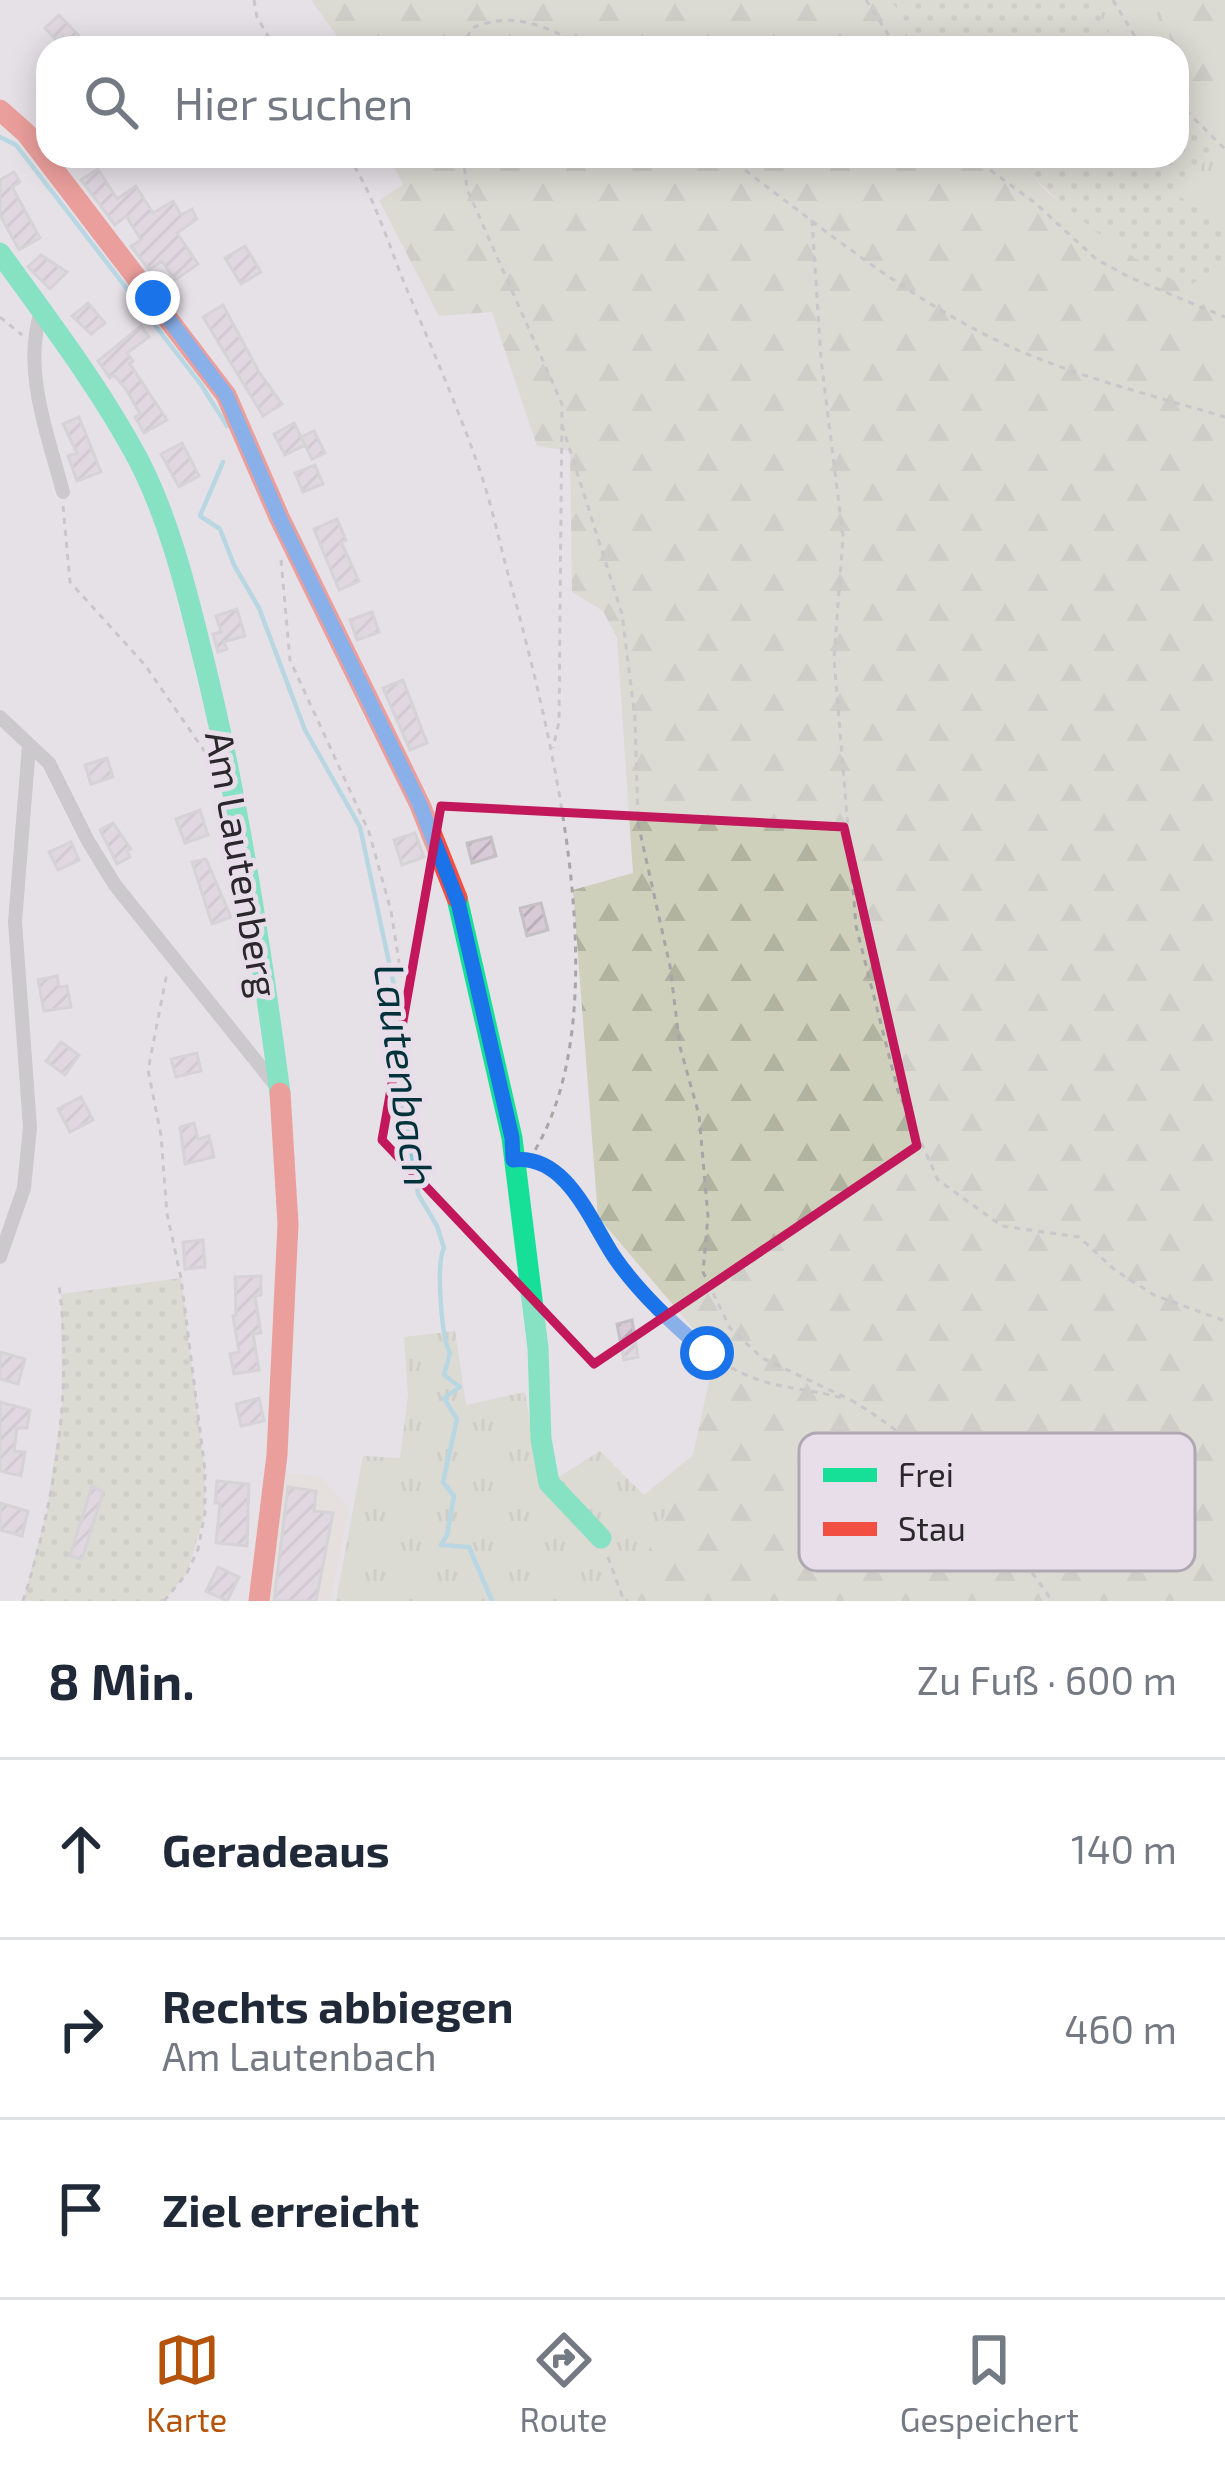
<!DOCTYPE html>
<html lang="de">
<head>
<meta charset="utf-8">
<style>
	body { margin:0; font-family:"Exo 2",sans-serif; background:#f2f2f3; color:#1f2937 }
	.stop { position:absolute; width:36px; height:36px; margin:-27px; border:9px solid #1a73e8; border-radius:50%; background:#fff }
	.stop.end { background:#1a73e8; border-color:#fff; box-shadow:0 3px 12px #0008 }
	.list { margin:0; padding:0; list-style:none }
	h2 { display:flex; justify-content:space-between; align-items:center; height:156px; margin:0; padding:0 48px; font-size:51px }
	h2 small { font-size:39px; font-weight:400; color:#747a83 }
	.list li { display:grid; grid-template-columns:78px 1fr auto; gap:36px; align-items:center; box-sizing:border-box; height:180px; padding:0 48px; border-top:3px solid #e0e1e3 }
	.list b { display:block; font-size:45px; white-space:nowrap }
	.list p { margin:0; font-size:39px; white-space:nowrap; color:#747a83 }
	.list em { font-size:39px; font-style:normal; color:#747a83 }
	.icon { flex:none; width:66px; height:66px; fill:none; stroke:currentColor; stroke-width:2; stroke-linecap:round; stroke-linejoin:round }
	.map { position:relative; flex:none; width:1225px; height:1601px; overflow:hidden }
	.search { position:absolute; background:#fff; box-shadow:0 6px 30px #0003; left:36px; right:36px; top:36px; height:132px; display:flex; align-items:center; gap:30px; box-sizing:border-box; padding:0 42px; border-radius:36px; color:#747a83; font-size:45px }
	.sheet { height:696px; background:#fff }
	nav { display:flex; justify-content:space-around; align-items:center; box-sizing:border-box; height:168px; border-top:3px solid #e0e1e3; background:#fff; font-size:33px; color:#747a83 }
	nav a { display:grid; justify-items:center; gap:6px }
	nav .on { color:#b45309 }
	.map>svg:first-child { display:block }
	.industrial { fill:#e5dbd3 }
	.grass { fill:url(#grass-tufts) }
	.forest { fill:url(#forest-firs) }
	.garden { fill:url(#garden-dots) }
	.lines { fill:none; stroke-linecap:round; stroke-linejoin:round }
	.stream { stroke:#83cadc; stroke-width:4.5 }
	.building { fill:url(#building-hatch); stroke:#c4c0c4; stroke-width:3 }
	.path { stroke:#a7a6a6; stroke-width:3; stroke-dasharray:6 6; stroke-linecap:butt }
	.street { stroke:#acabab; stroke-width:14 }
	.fast { stroke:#16e098; stroke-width:21 }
	.jam { stroke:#f24e42; stroke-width:21 }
	.route { stroke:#1a73e8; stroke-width:15 }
	.marked { fill:none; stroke:#c2185b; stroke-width:9; stroke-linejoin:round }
	.labels { text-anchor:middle; stroke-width:10; stroke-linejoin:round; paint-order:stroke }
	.street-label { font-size:39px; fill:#2b282c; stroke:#e8deea }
	.water-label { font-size:42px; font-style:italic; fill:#00323c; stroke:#e8deea }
	.key { fill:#e8deea; stroke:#afa7b1; stroke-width:3 }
	.key-label { font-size:33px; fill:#2b282c }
</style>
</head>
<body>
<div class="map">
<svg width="1225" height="1601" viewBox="0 0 1225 1601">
	<defs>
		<pattern id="grass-tufts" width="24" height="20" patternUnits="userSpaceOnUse" patternTransform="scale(3)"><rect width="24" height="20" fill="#ced0bb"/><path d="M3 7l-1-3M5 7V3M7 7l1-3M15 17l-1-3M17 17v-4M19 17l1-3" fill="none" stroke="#b1b3a1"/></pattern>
		<pattern id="forest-firs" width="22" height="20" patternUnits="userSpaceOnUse" patternTransform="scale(3)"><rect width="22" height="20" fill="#ced0bb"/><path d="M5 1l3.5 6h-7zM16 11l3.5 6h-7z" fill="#b1b3a1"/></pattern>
		<pattern id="garden-dots" width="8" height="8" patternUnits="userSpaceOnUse" patternTransform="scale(3)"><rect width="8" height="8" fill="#ced0bb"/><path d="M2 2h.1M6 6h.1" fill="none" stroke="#b1b3a1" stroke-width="1.8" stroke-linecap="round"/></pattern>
		<pattern id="building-hatch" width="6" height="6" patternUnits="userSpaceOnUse" patternTransform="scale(3)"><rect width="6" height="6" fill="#d9cad8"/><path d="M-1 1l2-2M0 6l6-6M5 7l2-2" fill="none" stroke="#baaeba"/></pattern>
	</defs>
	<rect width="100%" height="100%" fill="#e6e1e7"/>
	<!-- industrial -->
	<path class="industrial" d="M280 1472 320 1476 349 1508 331 1601H264Z"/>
	<!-- grass -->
	<path class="grass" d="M1090 0H1158L1173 48H1120Z
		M1177 61 1191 106 1225 151V219L1178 196 1213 149 1177 117Z
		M455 1331 466 1405 525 1392 541 1488 600 1451 644 1495 693 1455 627 1596 630 1601H336L363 1456 400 1458 408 1395 404 1337Z"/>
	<!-- forest -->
	<path class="forest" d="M311 0H891L923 48H346Z
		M1158 0H1225V151L1191 106 1177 48H1173Z
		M389 156H1014L1049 194 1187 287 1225 264V1601H630L627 1596 693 1455 715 1354 598 1217 573 890 633 873 617 638 603 611 572 592 570 451 537 446 492 312 439 316 379 200 403 185Z"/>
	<!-- garden -->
	<path class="garden" d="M891 0H1090L1120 48H923Z
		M1177 117 1213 149 1178 196 1225 219V264L1187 287C1120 254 1064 211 1014 156H1177Z
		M181 1278 205 1471V1513L187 1573 164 1601H23L47 1510 62 1405 61 1294Z"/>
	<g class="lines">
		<!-- stream -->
		<path class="stream" d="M0 137 16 145 202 386 227 426
			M223 462 200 516 220 529 234 565 259 608 305 730 360 827 396 995 394 1025 408 1045 401 1106 407 1124 418 1194 437 1226 444 1248C436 1263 441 1337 450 1353L444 1375 460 1387 444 1398 457 1419 443 1482 454 1496 447 1535 441 1545 469 1547 492 1601"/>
	</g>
	<!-- building -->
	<path class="building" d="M59 15 80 37 93 48H68L71 46 63 36 57 41 45 28Z
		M98 169 117 199 136 186 153 213 173 201 181 215 192 209 197 219 177 233 198 264 175 280 162 261 149 270 131 246 141 240 126 216 115 225 81 180Z
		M14 172 20 182 12 187 40 238 19 250 0 215V180Z
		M245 246 261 272 241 284 225 258Z
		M41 255 67 272 50 289 28 267Z
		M88 303 105 323 91 334 72 316Z
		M223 305 259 372 282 404 263 416 203 317Z
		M141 326 149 337 127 353 133 361 130 364 167 420 144 433 135 417 140 414 126 389 114 375 110 378 98 361Z
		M79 417 101 472 77 481 68 456 77 453 63 424Z
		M294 423 301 437 314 431 325 453 312 459 302 439 305 445 285 455 274 434Z
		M182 443 199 476 179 487 161 454Z
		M315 465 323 484 303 492 295 473Z
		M337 519 346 540 341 542 359 581 339 590 314 529Z
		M237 609 245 636 224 642 227 649 218 652 213 634 221 632 216 616Z
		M372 612 379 632 357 640 350 620Z
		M403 680 427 743 410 750 383 688Z
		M107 758 113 777 91 784 85 765Z
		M200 810 208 835 185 843 176 819Z
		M113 823 131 849 127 851 130 857 117 864 100 830Z
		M415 833 424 857 402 865 394 840Z
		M491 837 496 856 472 863 467 843Z
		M71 842 79 860 58 870 49 852Z
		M206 859 231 917 212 924 192 862Z
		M541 903 548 930 527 936 520 908Z
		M57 976 59 987 67 986 71 1007 44 1011 38 980Z
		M61 1042 79 1055 65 1075 46 1061Z
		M197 1053 201 1071 176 1077 171 1059Z
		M81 1097 93 1120 70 1132 58 1109Z
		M194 1123 198 1139 209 1136 214 1157 185 1164 180 1127Z
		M203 1240 205 1267 185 1269 183 1242Z
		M261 1276V1295L255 1296 261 1333 253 1334 259 1370 234 1374 230 1354 239 1352 233 1316 236 1315 235 1277Z
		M632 1320 638 1357 624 1360 617 1324Z
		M0 1352 25 1359 18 1384 0 1379Z
		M259 1398 264 1421 241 1426 236 1404Z
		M0 1402 30 1410 27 1428H17L14 1451 25 1452 21 1476 0 1471Z
		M217 1481 249 1484 247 1546 216 1543 220 1503H215Z
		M92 1486 103 1492 82 1559 70 1556Z
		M288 1487 316 1491 314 1511 333 1513 316 1601H274Z
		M0 1503 28 1511 22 1536 0 1530Z
		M218 1567 239 1577 227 1601 206 1591Z"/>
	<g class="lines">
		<!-- path -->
		<path class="path" d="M254 0 257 17 275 48
			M866 0 897 48
			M1113 0 1142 48
			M461 48 472 28C518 9 547 29 590 48
			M1177 102 1225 149
			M348 156C374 195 389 246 407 290 432 348 458 408 479 468 493 508 501 551 513 592 553 742 621 1014 532 1155
			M463 156 467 189 562 404 559 722 553 748
			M726 156C822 227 920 311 1032 356 1094 381 1161 398 1225 417
			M971 156 1034 202 1096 259 1129 277 1225 317
			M812 220 821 359 843 537 834 658 856 926 898 1091 938 1180 1002 1226 1079 1237 1115 1270 1154 1295 1225 1321
			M0 317 22 335
			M562 425 622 614 635 718 638 823 670 966 680 1047 699 1115 708 1216 703 1272 730 1328 762 1358 851 1400
			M63 506 70 582 145 665 205 752
			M281 560 290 660 369 832 391 911 402 981
			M534 1163C585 1191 585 1218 617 1261 654 1311 707 1366 769 1383 792 1389 818 1391 842 1398
			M851 1400C933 1449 999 1523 1052 1601
			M608 1557 624 1601
			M23 1601C55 1502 73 1388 59 1285
			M164 1601 187 1573 198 1549 205 1513V1471L181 1278 167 1214 161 1135 148 1070 167 973"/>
		<!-- street -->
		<path class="street" d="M41 312C22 370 48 435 63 492
			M0 717 49 763 88 841 115 885 277 1087
			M0 1257 24 1188 30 1127 15 922 29 746"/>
		<!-- fast -->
		<path class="fast" d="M0 253C48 320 99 386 138 459 167 515 184 580 199 641 237 789 260 942 280 1093
			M457 898 512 1138 538 1348 541 1439 549 1483 601 1538"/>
		<!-- jam -->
		<path class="jam" d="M0 110 26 133 226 395 279 517 420 805 457 898
			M259 1601 277 1455 288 1224 280 1093"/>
	</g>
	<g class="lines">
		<!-- route -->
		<path class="route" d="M153 298 226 395 279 517 420 805 458 902 512 1138 513 1160C567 1153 591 1223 615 1258 640 1294 674 1325 707 1353"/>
	</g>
	<!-- marked area -->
	<path d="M0 0H1225V1601H0ZM441 806 844 827 917 1146 594 1364 382 1140Z" fill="#e6e1e7" fill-opacity=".55" fill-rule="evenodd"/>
	<path class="marked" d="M441 806 844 827 917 1146 594 1364 382 1140Z"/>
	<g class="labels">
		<!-- street labels -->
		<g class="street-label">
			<text transform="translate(242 864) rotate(80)" y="14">Am Lautenberg</text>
		</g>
		<!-- water labels -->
		<g class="water-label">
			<text transform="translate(404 1075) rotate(82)" y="15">Lautenbach</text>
		</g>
	</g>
	<!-- legend -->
	<rect x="799" y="1433" width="396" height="138" rx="18" class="key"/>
	<rect x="823" y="1468" width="54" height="14" fill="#16e098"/>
	<rect x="823" y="1522" width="54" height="14" fill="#f24e42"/>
	<g class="key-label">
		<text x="898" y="1487">Frei</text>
		<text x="898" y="1541">Stau</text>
	</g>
</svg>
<div class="stop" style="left:707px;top:1353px"></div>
<div class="stop end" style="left:153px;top:298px"></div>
<div class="search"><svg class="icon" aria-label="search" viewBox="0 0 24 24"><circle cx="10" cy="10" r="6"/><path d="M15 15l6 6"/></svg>Hier suchen</div>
</div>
<section class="sheet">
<h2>8 Min.<small>Zu Fuß · 600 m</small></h2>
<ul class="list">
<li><svg class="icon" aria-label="ahead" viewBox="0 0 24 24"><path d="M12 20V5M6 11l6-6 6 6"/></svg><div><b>Geradeaus</b></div><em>140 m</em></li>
<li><svg class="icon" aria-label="right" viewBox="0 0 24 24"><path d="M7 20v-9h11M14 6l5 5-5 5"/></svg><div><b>Rechts abbiegen</b><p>Am Lautenbach</p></div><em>460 m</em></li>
<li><svg class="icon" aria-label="arrive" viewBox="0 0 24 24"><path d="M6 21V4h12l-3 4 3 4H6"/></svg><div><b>Ziel erreicht</b></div></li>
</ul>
</section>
<nav>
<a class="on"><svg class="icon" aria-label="map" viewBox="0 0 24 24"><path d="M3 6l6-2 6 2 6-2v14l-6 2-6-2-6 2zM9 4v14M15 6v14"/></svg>Karte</a>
<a><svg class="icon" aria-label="directions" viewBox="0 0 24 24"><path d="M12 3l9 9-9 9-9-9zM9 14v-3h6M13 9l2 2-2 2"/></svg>Route</a>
<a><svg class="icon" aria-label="saved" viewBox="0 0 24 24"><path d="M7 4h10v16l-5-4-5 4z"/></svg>Gespeichert</a>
</nav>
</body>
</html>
